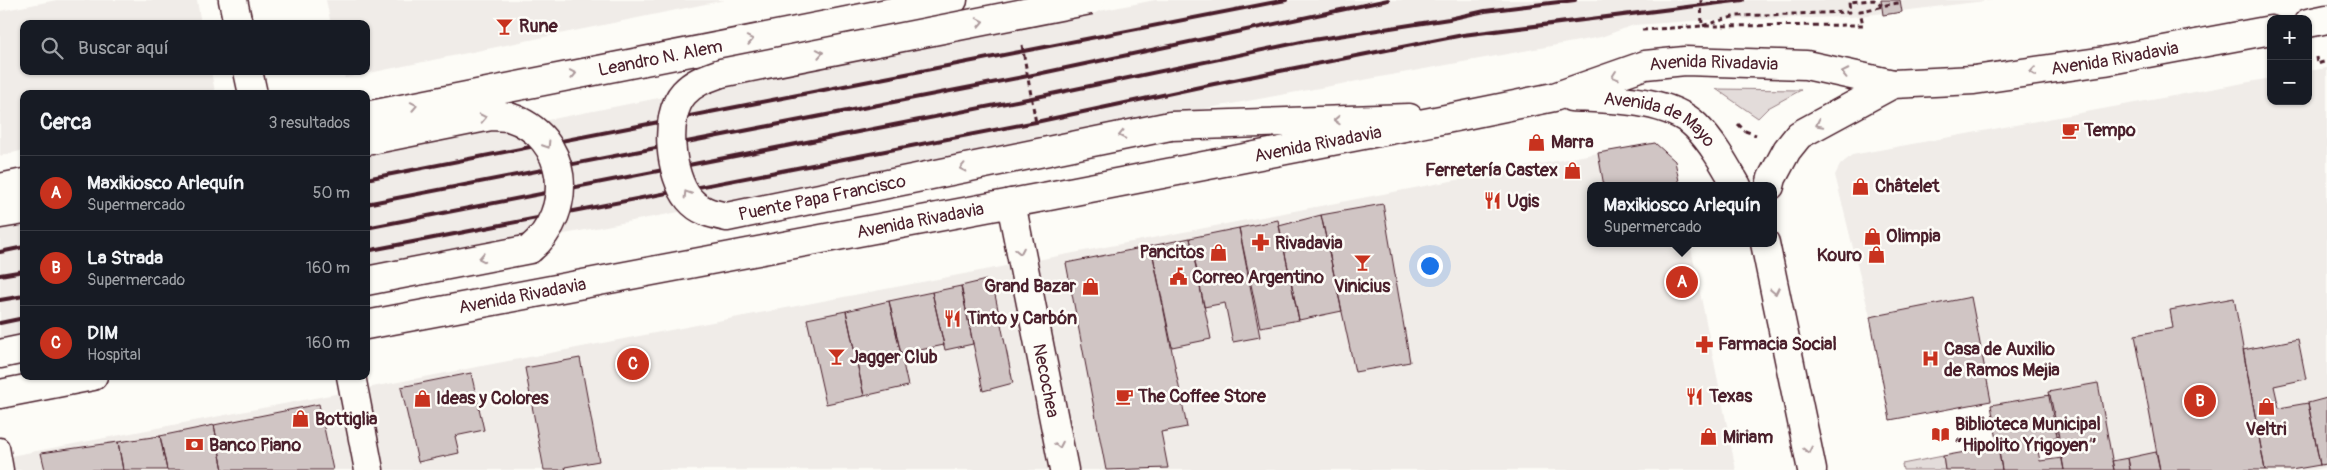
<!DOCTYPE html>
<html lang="es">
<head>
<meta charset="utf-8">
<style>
	body { margin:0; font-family:Pangolin,sans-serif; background:#20242c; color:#f1f3f6 }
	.controls { position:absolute; right:15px; top:15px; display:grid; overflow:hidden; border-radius:10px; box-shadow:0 1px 4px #0004 }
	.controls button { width:45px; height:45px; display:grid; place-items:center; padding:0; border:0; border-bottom:1px solid #363941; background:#171b24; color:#f1f3f6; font:25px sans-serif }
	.you { position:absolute; left:1429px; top:265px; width:18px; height:18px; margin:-12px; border:4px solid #fff; border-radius:50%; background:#1a73e8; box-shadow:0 0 0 8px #1a73e833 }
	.badge { display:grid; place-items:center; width:32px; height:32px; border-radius:50%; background:#c8321e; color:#fff; font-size:16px; font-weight:700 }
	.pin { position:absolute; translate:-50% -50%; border:2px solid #fff; box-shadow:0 1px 5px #0006 }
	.popup { position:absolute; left:1587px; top:182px; width:190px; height:65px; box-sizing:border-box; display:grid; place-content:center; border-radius:10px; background:#171b24; filter:drop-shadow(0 1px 4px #0005); font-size:16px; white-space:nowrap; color:#9ea1a6 }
	.popup b { font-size:19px; color:#f1f3f6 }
	.popup::after { content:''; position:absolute; left:50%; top:100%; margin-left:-10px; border:10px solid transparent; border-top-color:#171b24 }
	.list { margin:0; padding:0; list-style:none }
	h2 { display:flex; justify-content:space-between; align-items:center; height:65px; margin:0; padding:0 20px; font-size:21px }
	h2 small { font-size:16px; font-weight:400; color:#9ea1a6 }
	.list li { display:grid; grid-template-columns:32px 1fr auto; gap:15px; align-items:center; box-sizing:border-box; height:75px; padding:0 20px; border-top:1px solid #363941 }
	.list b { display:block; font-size:19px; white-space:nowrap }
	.list p { margin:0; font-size:16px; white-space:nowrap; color:#9ea1a6 }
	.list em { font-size:16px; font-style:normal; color:#9ea1a6 }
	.icon { flex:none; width:28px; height:28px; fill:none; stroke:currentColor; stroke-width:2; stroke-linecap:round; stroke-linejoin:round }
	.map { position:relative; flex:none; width:2327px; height:470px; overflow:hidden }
	.search { position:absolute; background:#171b24; box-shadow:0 1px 4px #0004; left:20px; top:20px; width:350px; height:55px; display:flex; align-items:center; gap:12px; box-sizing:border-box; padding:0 18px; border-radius:10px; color:#9ea1a6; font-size:19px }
	.panel { position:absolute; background:#171b24; box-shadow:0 1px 4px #0004; left:20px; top:90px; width:350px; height:290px; border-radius:10px }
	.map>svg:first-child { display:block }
	.built { fill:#f0ece8 }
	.green { fill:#e3dcda; stroke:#967e82 }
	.building { fill:#d0c5c4; stroke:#4a1f2b }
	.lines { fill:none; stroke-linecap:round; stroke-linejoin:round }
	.lane-casing { stroke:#4a1f2b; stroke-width:21 }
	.street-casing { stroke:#4a1f2b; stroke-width:31 }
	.secondary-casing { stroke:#4a1f2b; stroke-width:31 }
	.primary-casing { stroke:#4a1f2b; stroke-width:31 }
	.path { stroke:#4a1f2b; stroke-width:3; stroke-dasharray:5 4; stroke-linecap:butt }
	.lane { stroke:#fdfcf7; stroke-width:18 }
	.street { stroke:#fdfcf7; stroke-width:28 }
	.secondary { stroke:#fdfcf7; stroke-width:28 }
	.primary { stroke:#fdfcf7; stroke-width:28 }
	.rail { stroke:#4a1f2b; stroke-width:4 }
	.secondary-bridge-casing { stroke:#4a1f2b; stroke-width:31; stroke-linecap:butt }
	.secondary-bridge { stroke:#fdfcf7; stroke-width:28 }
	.oneway { stroke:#ac999b }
	.labels { text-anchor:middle; stroke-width:5; stroke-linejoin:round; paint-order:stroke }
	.poi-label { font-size:18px; font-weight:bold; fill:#4a1f2b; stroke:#fdfcf7; text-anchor:start }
	.street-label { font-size:18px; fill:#4a1f2b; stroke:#fdfcf7 }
</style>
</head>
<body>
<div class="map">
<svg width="2327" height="470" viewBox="0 0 2327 470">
	<rect width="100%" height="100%" fill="#fdfcf7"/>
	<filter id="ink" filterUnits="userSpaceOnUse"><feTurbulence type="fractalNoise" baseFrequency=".02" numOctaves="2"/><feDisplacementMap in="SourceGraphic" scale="10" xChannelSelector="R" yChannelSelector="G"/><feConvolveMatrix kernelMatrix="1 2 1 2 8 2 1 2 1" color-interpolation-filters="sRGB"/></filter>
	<g filter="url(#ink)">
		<!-- built -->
		<path class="built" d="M57 0H197L201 24H24V71H211L215 92 214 94H24V150L0 156V11Z
			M326 0H725L345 78 343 71H366V24H331Z
			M1155 0H1993L1851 17 1707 20 1634 25 1601 37 1110 126 1007 149 366 272V156Z
			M2327 68V467L2313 470H2064L2050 395 1991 405 1970 297 1870 317 1835 175 1840 165 1852 155 2271 78V101H2308V71Z
			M1655 142 1674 164 1678 186H1591V243H1690L1736 470H0V458Z
			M24 222V338L0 342V227Z"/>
		<!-- green -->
		<path class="green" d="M1716 89 1801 90 1768 108 1758 118Z
			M1943 456 1945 470H1903L1902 464Z"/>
		<!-- building -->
		<path class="building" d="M1881 0H1900L1902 12 1883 15Z
			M1655 143 1675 161 1680 186H1604L1598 153Z
			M1383 204 1410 362 1355 372 1321 215Z
			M1321 215 1342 311 1299 320 1279 226Z
			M1278 220 1299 320 1260 327 1239 228Z
			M1239 228 1260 337 1233 342 1225 303 1204 307 1190 238Z
			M1190 238 1211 339 1172 347 1151 246Z
			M1151 246 1187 427 1161 432 1168 468 1106 470 1066 263Z
			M986 280 993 285 1013 383 983 391 961 286Z
			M961 286 973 344 945 350 932 292Z
			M932 292 944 345 901 354 889 301Z
			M1971 297 1991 401 1890 420 1870 317Z
			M2234 298 2265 470H2160L2135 335 2173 328 2170 310Z
			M889 301 908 386 864 396 846 311Z
			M846 311 864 396 826 404 807 319Z
			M2298 339 2306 379 2274 386 2279 408 2308 403 2320 465 2291 470H2265L2243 350Z
			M580 358 599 461 565 467 566 470H544L525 368Z
			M471 373 484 430 455 436 459 453 418 462 401 387Z
			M2098 383 2114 470H2064L2048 392Z
			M2050 395 2059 437 2036 441 2040 461 2062 458 2064 470H2002L1991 405Z
			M2327 398V464L2320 465 2308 403Z
			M319 404 333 470H223L214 425Z
			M214 425 223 470H167L160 436Z
			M160 436 167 470H123L118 442Z
			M118 442 123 470H45L41 453Z
			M1998 446 2002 470H1945L1943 456Z
			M2156 452 2160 470H2130L2128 458Z
			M2128 458 2130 470H2114L2112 461Z"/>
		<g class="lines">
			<defs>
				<path id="lane" d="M0 447 4 470"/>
				<g id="street">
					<path d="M233 0 238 24"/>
					<path d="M248 71 253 94"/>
					<path id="s1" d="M1011 203 1064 470"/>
					<path d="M351 376 369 470"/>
				</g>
				<g id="secondary">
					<path id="s2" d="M366 116 953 0"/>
					<path d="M1170 126 1409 118"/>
					<path d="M366 141 491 116 509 117"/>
					<path d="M0 188 24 183"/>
					<path d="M0 214 24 210"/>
					<path d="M366 281 530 249"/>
					<path d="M0 354 24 349"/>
				</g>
				<g id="primary">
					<path d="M2308 23 2327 19"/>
					<path id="s3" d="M1571 97C1608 99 1667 98 1696 126 1713 143 1725 165 1737 186"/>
					<path d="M1770 186 1772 178 1787 150 1799 135 1893 84"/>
					<path d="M1765 243 1812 470"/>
					<path id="s4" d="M366 325 1049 196 1456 117 1554 97 1645 65 1685 61 1806 65 1893 84 1974 80 2105 61 2271 30"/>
					<path d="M0 394 93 376"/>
				</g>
			</defs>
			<!-- lane casing -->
			<use href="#lane" class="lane-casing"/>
			<!-- street casing -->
			<use href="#street" class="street-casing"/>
			<!-- secondary casing -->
			<use href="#secondary" class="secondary-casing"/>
			<!-- primary casing -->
			<use href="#primary" class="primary-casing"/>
			<!-- path -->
			<path class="path" d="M1701 0 1702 26 1736 16 1850 12 1849 2 1874 0 1882 5
				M1642 30 1702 26 1863 25 1860 11C1875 9 1885 4 1900 3
				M1022 45 1036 123
				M2316 57 2317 64 2327 61
				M1738 124 1745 131
				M1745 131 1756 135"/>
			<!-- lane -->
			<use href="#lane" class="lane"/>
			<!-- street -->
			<use href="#street" class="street"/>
			<!-- secondary -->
			<use href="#secondary" class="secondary"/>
			<!-- primary -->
			<use href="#primary" class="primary"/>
			<!-- rail -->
			<path class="rail" d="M366 179 1286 0
				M366 204 1028 76 1388 0
				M366 228 1032 98 1306 41 1449 19 1485 11 1575 0
				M366 251 1036 122 1214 84 1463 35 1743 0
				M0 252 24 247
				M0 275 24 271
				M0 300 24 296
				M0 323 24 318"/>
			<defs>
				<g id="secondary-bridge">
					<path id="s5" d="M1090 0 721 73C707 78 694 82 684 93 663 116 670 176 689 199 699 211 712 214 727 217L1170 126"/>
					<path d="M509 117C569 136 576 211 530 249"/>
				</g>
			</defs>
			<!-- secondary-bridge casing -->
			<use href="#secondary-bridge" class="secondary-bridge-casing"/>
			<!-- secondary-bridge -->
			<use href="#secondary-bridge" class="secondary-bridge"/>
		</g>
		<!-- one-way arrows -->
		<defs><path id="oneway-chevron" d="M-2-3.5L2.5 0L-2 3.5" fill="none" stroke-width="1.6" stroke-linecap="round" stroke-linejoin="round" transform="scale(1.25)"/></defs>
		<g class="oneway">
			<use href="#oneway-chevron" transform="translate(980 22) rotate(-11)"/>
			<use href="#oneway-chevron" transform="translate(750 40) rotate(-11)"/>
			<use href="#oneway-chevron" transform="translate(820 53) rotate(-11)"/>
			<use href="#oneway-chevron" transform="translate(2033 72) rotate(172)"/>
			<use href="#oneway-chevron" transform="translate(1845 73) rotate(-168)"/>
			<use href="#oneway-chevron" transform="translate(573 74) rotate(-11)"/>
			<use href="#oneway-chevron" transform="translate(1615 76) rotate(161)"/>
			<use href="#oneway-chevron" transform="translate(414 106) rotate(-11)"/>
			<use href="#oneway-chevron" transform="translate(483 118) rotate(-11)"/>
			<use href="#oneway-chevron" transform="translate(1337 120) rotate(178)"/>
			<use href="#oneway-chevron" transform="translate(1819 124) rotate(152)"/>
			<use href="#oneway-chevron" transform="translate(1122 135) rotate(168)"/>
			<use href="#oneway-chevron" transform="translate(547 145) rotate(58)"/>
			<use href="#oneway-chevron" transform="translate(963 168) rotate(168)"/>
			<use href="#oneway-chevron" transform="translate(687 194) rotate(-122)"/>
			<use href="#oneway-chevron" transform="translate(1020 251) rotate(79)"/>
			<use href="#oneway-chevron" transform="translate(482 258) rotate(169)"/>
			<use href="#oneway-chevron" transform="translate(1775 291) rotate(78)"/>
			<use href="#oneway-chevron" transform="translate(1059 445) rotate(79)"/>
			<use href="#oneway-chevron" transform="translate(1808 450) rotate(78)"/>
		</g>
	</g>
	<!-- icons -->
	<defs>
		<symbol id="bar-bare" viewBox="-9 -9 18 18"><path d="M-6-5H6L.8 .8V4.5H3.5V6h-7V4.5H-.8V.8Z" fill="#c8321e" stroke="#fdfcf7" stroke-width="2.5" paint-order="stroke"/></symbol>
		<symbol id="cafe-bare" viewBox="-9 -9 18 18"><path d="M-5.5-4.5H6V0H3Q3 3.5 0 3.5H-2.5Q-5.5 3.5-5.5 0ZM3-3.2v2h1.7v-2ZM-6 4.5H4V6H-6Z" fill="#c8321e" stroke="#fdfcf7" stroke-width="2.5" paint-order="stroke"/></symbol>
		<symbol id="shop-bare" viewBox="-9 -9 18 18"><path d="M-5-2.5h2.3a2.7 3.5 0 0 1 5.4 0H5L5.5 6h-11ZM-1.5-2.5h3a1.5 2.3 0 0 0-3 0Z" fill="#c8321e" stroke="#fdfcf7" stroke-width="2.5" paint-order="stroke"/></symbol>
		<symbol id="restaurant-bare" viewBox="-9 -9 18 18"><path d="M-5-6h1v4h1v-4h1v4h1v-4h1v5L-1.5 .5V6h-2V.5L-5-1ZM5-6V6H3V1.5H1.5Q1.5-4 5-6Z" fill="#c8321e" stroke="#fdfcf7" stroke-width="2.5" paint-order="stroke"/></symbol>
		<symbol id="pharmacy-bare" viewBox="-9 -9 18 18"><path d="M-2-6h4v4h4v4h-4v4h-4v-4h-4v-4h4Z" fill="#c8321e" stroke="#fdfcf7" stroke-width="2.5" paint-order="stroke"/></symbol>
		<symbol id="civic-bare" viewBox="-9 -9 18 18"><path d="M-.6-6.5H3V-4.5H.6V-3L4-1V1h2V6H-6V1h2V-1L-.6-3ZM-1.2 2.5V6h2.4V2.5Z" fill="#c8321e" stroke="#fdfcf7" stroke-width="2.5" paint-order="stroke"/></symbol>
		<symbol id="hospital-bare" viewBox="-9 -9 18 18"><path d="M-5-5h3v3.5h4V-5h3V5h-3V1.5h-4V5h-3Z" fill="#c8321e" stroke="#fdfcf7" stroke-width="2.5" paint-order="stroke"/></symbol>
		<symbol id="library-bare" viewBox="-9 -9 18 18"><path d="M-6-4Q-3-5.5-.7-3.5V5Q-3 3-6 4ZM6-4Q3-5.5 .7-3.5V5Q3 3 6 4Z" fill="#c8321e" stroke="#fdfcf7" stroke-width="2.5" paint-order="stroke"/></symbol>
		<symbol id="bank-bare" viewBox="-9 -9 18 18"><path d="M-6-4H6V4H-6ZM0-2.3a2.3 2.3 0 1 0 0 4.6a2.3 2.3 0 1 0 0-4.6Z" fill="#c8321e" stroke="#fdfcf7" stroke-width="2.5" paint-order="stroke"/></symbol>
	</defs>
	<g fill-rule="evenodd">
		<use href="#bar-bare" x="492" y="14" width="25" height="25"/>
		<use href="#cafe-bare" x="2058" y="118" width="25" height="25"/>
		<use href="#shop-bare" x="1524" y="130" width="25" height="25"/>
		<use href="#shop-bare" x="1560" y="158" width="25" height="25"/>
		<use href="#shop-bare" x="1848" y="174" width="25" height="25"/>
		<use href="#restaurant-bare" x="1480" y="188" width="25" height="25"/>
		<use href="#shop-bare" x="1860" y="224" width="25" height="25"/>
		<use href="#pharmacy-bare" x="1248" y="230" width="25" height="25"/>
		<use href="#shop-bare" x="1206" y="240" width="25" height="25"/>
		<use href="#shop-bare" x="1864" y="242" width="25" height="25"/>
		<use href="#bar-bare" x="1350" y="250" width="25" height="25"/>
		<use href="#civic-bare" x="1166" y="264" width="25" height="25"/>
		<use href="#shop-bare" x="1078" y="274" width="25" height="25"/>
		<use href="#restaurant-bare" x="940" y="306" width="25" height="25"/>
		<use href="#pharmacy-bare" x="1692" y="332" width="25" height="25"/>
		<use href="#bar-bare" x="824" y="344" width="25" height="25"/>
		<use href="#hospital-bare" x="1918" y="346" width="25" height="25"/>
		<use href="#cafe-bare" x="1112" y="384" width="25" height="25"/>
		<use href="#restaurant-bare" x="1682" y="384" width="25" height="25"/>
		<use href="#shop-bare" x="410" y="386" width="25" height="25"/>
		<use href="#shop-bare" x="2254" y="394" width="25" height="25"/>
		<use href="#shop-bare" x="288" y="406" width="25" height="25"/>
		<use href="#library-bare" x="1928" y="422" width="25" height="25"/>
		<use href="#shop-bare" x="1696" y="424" width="25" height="25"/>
		<use href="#bank-bare" x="182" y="432" width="25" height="25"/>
	</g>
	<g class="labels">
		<!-- poi labels -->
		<g class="poi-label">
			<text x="519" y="32">Rune</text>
			<text x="2084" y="136">Tempo</text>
			<text x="1551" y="148">Marra</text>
			<text x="1558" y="176" text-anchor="end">Ferretería Castex</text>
			<text x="1875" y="192">Châtelet</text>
			<text x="1507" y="207">Ugis</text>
			<text x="1886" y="242">Olimpia</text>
			<text x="1275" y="249">Rivadavia</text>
			<text x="1204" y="258" text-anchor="end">Pancitos</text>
			<text x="1862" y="261" text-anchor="end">Kouro</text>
			<text x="1192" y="283">Correo Argentino</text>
			<text x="1076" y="292" text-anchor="end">Grand Bazar</text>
			<text x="1362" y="292" text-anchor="middle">Vinicius</text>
			<text x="967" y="324">Tinto y Carbón</text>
			<text x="1718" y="350">Farmacia Social</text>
			<text x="1944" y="355">Casa de Auxilio<tspan x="1944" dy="21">de Ramos Mejia</tspan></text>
			<text x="850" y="363">Jagger Club</text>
			<text x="1138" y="402">The Coffee Store</text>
			<text x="1709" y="402">Texas</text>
			<text x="436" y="404">Ideas y Colores</text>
			<text x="315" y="425">Bottiglia</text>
			<text x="1955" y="430">Biblioteca Municipal<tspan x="1955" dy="21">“Hipolito Yrigoyen”</tspan></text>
			<text x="2266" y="435" text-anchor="middle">Veltri</text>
			<text x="1723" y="443">Miriam</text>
			<text x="209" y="451">Banco Piano</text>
		</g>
		<!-- street labels -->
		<g class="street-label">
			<text dy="6" stroke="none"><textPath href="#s2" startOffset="300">Leandro N. Alem</textPath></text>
			<text dy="6" stroke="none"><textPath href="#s4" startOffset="1780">Avenida Rivadavia</textPath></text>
			<text dy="6" stroke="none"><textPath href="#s4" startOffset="1375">Avenida Rivadavia</textPath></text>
			<text dy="6" stroke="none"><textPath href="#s3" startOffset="94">Avenida de Mayo</textPath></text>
			<text dy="6" stroke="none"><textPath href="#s4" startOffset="969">Avenida Rivadavia</textPath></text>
			<text dy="6" stroke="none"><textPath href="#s5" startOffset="671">Puente Papa Francisco</textPath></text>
			<text dy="6" stroke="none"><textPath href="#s4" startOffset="564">Avenida Rivadavia</textPath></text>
			<text dy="6" stroke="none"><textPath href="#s4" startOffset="159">Avenida Rivadavia</textPath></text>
			<text dy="6" stroke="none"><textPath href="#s1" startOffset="181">Necochea</textPath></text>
		</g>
	</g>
</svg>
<div class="controls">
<button>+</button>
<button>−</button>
</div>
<div class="you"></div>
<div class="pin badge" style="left:1682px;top:282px">A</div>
<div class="popup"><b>Maxikiosco Arlequín</b>Supermercado</div>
<div class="pin badge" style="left:2200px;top:401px">B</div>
<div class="pin badge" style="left:633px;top:364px">C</div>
<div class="search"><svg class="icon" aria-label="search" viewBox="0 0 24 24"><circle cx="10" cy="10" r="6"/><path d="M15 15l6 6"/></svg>Buscar aquí</div>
<section class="panel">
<h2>Cerca<small>3 resultados</small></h2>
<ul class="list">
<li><span class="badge">A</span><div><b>Maxikiosco Arlequín</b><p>Supermercado</p></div><em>50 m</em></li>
<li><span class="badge">B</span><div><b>La Strada</b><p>Supermercado</p></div><em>160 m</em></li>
<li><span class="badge">C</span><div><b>DIM</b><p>Hospital</p></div><em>160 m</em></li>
</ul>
</section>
</div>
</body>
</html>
